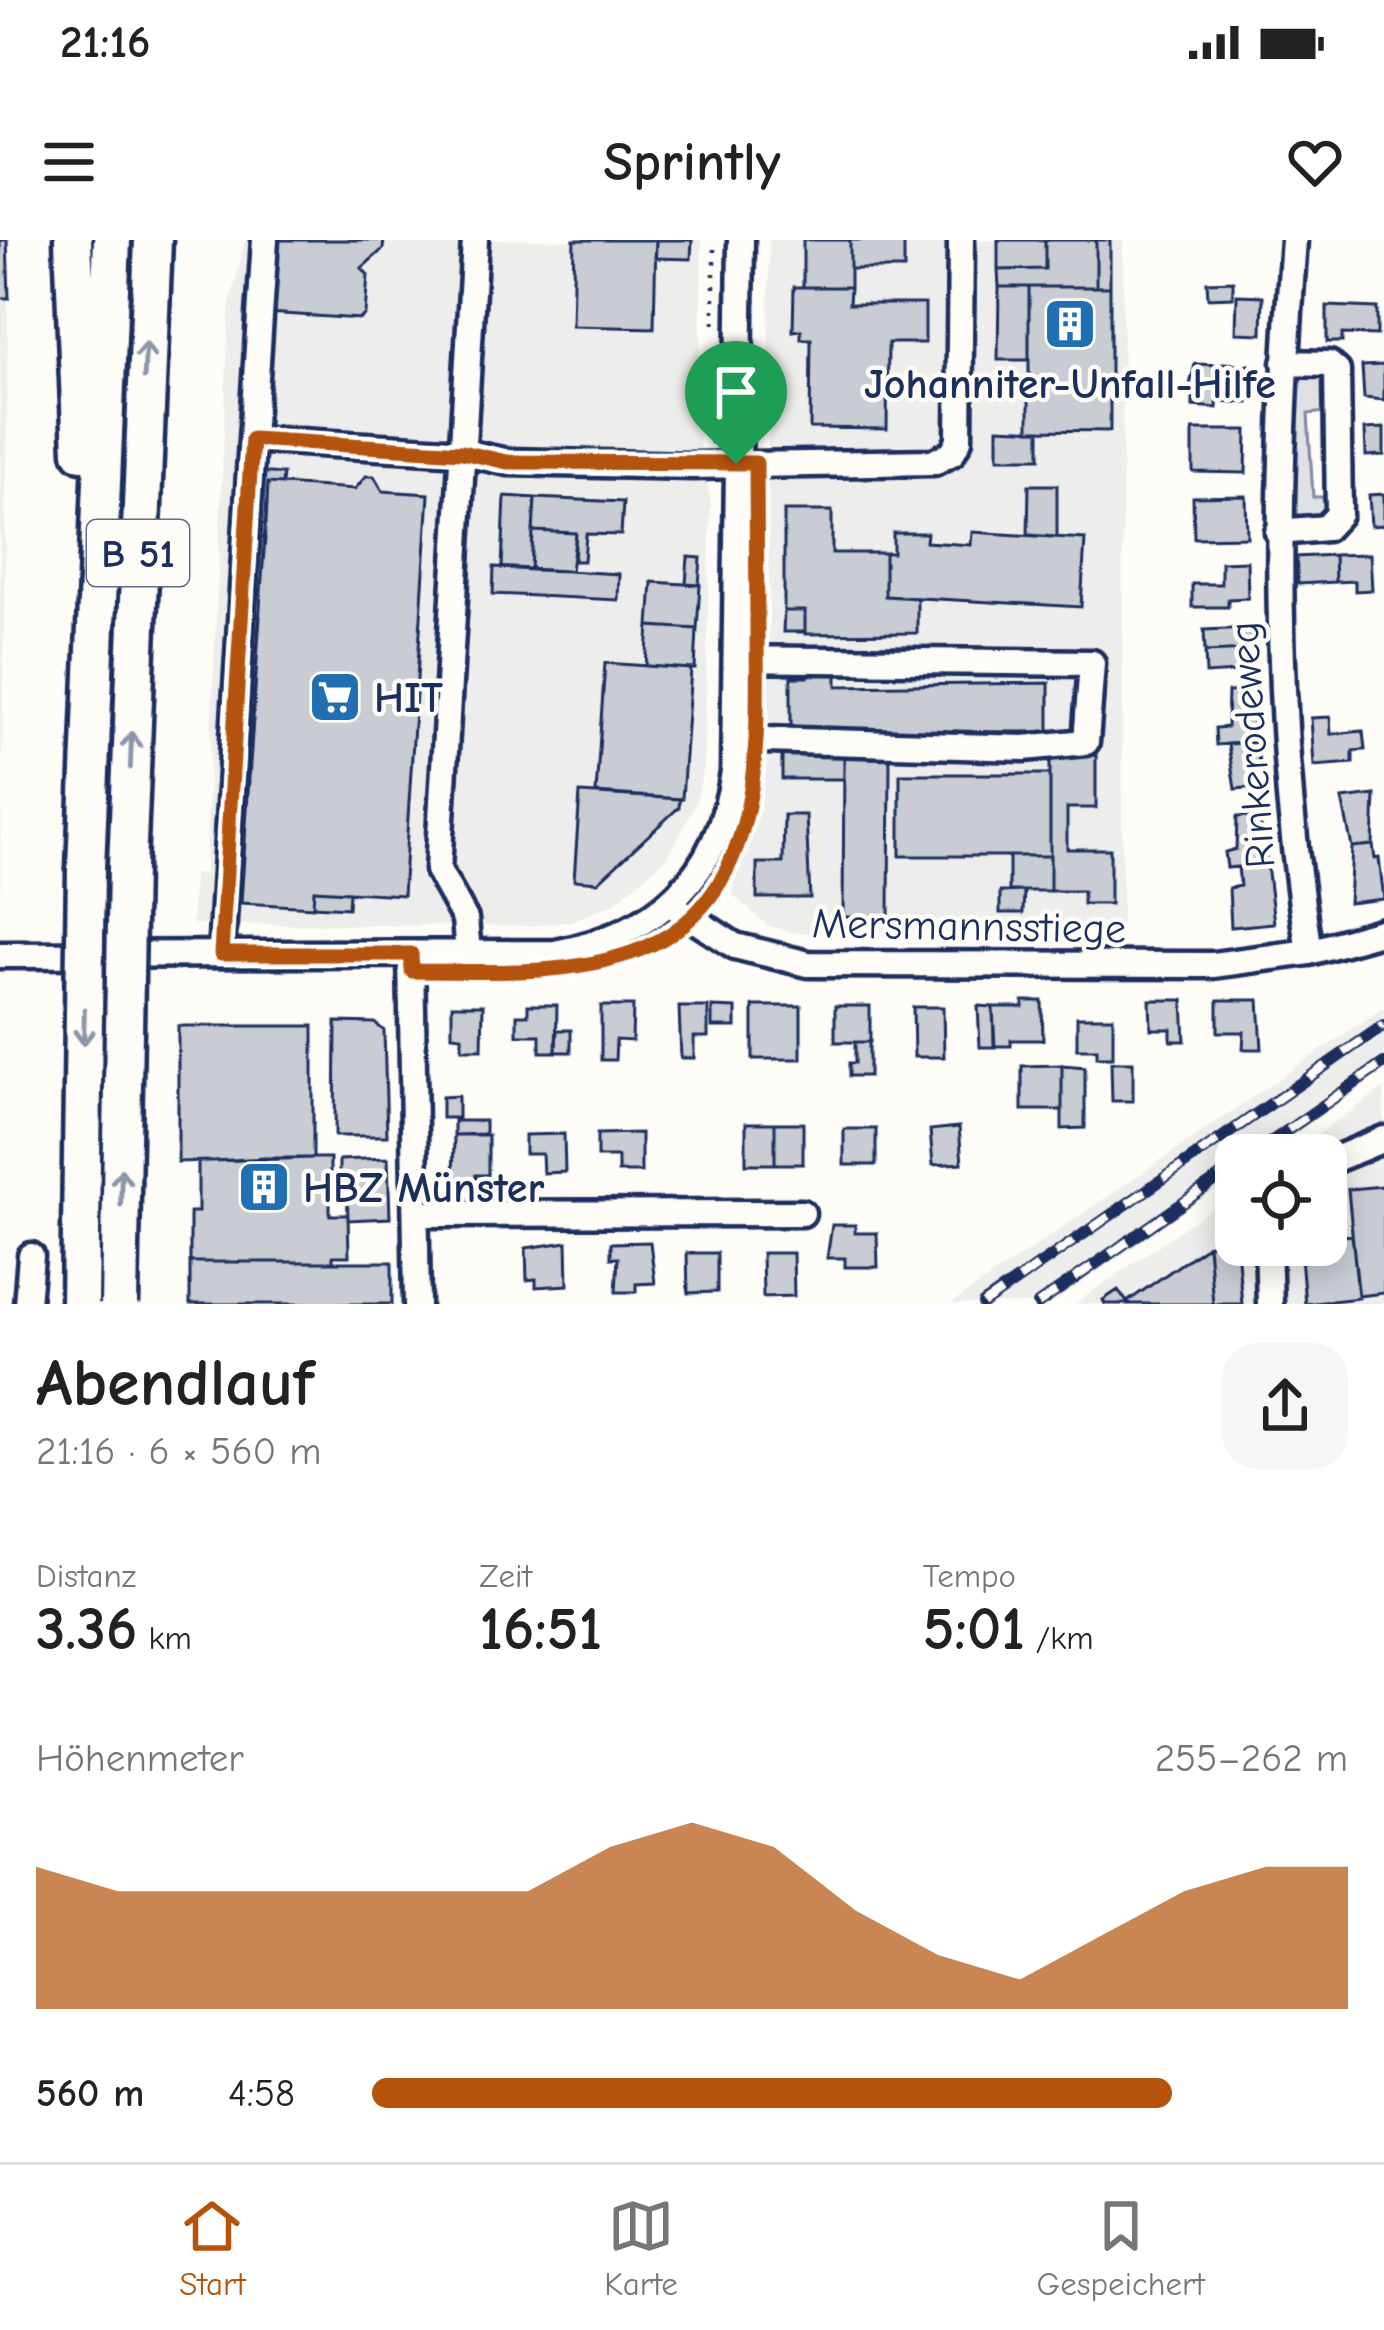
<!DOCTYPE html>
<html lang="de">
<head>
<meta charset="utf-8">
<style>
  body { margin:0; font-family:"Comic Neue",sans-serif; background:#f6f6f6; color:#222; height:100vh; display:flex; flex-direction:column; font-size:45px; white-space:nowrap }
  * { box-sizing:border-box; margin:0 }
  p { font-size:39px; color:#767676 }
  .icon { flex:none; width:66px; height:66px; fill:none; stroke:currentColor; stroke-width:2; stroke-linecap:round; stroke-linejoin:round }
  .map { position:relative; height:1064px; overflow:hidden }
  .side { display:flex; flex-direction:column; background:#fff; flex:1 }
  .side>* { flex:none }
  .fabs { position:absolute; left:1215px; top:894px; display:grid; gap:24px }
  .fabs a { display:grid; place-items:center; width:132px; height:132px; border-radius:24px; background:#fff; box-shadow:0 6px 30px #0003; font-size:60px }
  .pin { position:absolute; display:grid; place-items:center; width:102px; height:102px; color:#fff; margin:-123px -51px; border-radius:50% 50% 50% 0; rotate:-45deg; box-shadow:0 0 12px #0007 }
  .pin .icon { rotate:45deg }
  .round { display:grid; place-items:center; flex:none; width:126px; height:126px; border-radius:36px; background:#f6f6f6 }
  .headline { display:flex; align-items:center; justify-content:space-between; height:204px; padding:0 36px }
  h1 { font-size:66px; font-weight:800; line-height:90px }
  .stats { display:grid; grid-template-columns:repeat(3,1fr); gap:18px; height:204px; padding:12px 36px }
  .stats div { display:grid; align-content:center }
  .stats b { font-size:60px; font-weight:800 }
  .stats small { font-size:33px; font-weight:400 }
  .stats p { font-size:33px }
  .chart { height:336px; padding:24px 36px }
  .chart p { display:flex; justify-content:space-between }
  .chart svg { width:100%; height:216px; margin-top:12px; fill:#b45309; opacity:.7 }
  ul { padding:0 36px; list-style:none; font-size:39px }
  li { display:grid; grid-template-columns:192px 144px 1fr; align-items:center; height:90px }
  li i { height:30px; border-radius:15px; background:#b45309 }
  .status { display:flex; justify-content:space-between; align-items:center; height:84px; padding:0 60px; background:#fff; direction:ltr }
  .status svg { height:33px; fill:currentColor }
  header { display:flex; justify-content:space-between; align-items:center; height:156px; padding:0 36px; background:#fff; font-size:54px; font-weight:800 }
  .tabs { display:flex; justify-content:space-around; align-items:center; height:168px; border-top:3px solid #e0e0e0; background:#fff; font-size:33px; color:#767676 }
  .tabs a { display:grid; justify-items:center; gap:6px }
  .tabs .on { color:#b45309 }
  .map>svg:first-child { display:block }
  .built { fill:#edeeec }
  .green { fill:#e0e1e3; stroke:#7e88a0; stroke-width:3 }
  .building { fill:#c9ccd3; stroke:#1b2f5e; stroke-width:3 }
  .lines { fill:none; stroke-linecap:round; stroke-linejoin:round }
  .minor-casing { stroke:#1b2f5e; stroke-width:33 }
  .highway-casing { stroke:#1b2f5e; stroke-width:45 }
  .path { stroke:#1b2f5e; stroke-width:4.5; stroke-dasharray:3 9; stroke-linecap:butt }
  .minor { stroke:#fdfcf7; stroke-width:24 }
  .highway { stroke:#fdfcf7; stroke-width:36 }
  .rail-casing { stroke:#1b2f5e; stroke-width:12 }
  .rail { stroke:#fdfcf7; stroke-width:8; stroke-dasharray:22; stroke-linecap:butt }
  .highway-bridge-casing { stroke:#1b2f5e; stroke-width:45; stroke-linecap:butt }
  .highway-bridge { stroke:#fdfcf7; stroke-width:36 }
  .oneway { stroke:#8c96aa }
  .route-casing { stroke:#fff; stroke-width:24 }
  .route { stroke:#b45309; stroke-width:15 }
  .labels { text-anchor:middle; stroke-width:9; stroke-linejoin:round; paint-order:stroke }
  .shield { fill:#fdfcf7; stroke:#5f6c8c; stroke-width:3 }
  .shield-label { font-size:39px; font-weight:bold; fill:#1b2f5e }
  .poi-label { font-size:42px; font-weight:bold; fill:#1b2f5e; stroke:#fdfcf7; text-anchor:start }
  .street-label { font-size:42px; fill:#1b2f5e; stroke:#fdfcf7 }
</style>
</head>
<body>
<div class="status"><b>21:16</b><svg viewBox="0 0 49 12"><path d="M0 12V9h3v3zM5 12V6h3v6zM10 12V3h3v9zM15 12V0h3v12zM26 1h20v11H26zM47 4h2v5h-2z"/></svg></div>
<header><svg class="icon" aria-label="menu" viewBox="0 0 24 24"><path d="M4 6h16M4 12h16M4 18h16"/></svg>Sprintly<svg class="icon" aria-label="heart" viewBox="0 0 24 24"><path d="M12 20l-8-8c-3-5 5-10 8-4 3-6 11-1 8 4z"/></svg></header>
<div class="map">
<svg width="1384" height="1064" viewBox="0 0 1384 1064">
  <rect width="100%" height="100%" fill="#fdfcf7"/>
  <filter id="ink" filterUnits="userSpaceOnUse"><feTurbulence type="fractalNoise" baseFrequency=".00833" numOctaves="2"/><feDisplacementMap in="SourceGraphic" scale="24" xChannelSelector="R" yChannelSelector="G"/><feConvolveMatrix kernelMatrix="1 2 1 2 8 2 1 2 1" color-interpolation-filters="sRGB"/></filter>
  <g filter="url(#ink)">
    <path class="built" d="M 0,0 L 9,0 L 0,675 Z
      M 245,0 L 702,0 L 699,202 L 711,262 L 704,527 L 695,566 L 667,618 L 613,664 L 571,681 L 531,686 L 192,684 L 193,634 L 205,634 L 229,69 Z
      M 769,0 L 1123,0 L 1122,692 L 796,693 L 768,686 L 733,655 L 733,640 L 758,570 L 766,526 Z
      M 1384,767 L 1384,832 L 1265,915 L 1236,915 L 1236,935 L 1051,1064 L 951,1064 Z
      M 1384,848 L 1384,1064 L 1075,1064 L 1236,951 L 1236,1005 L 1326,1005 L 1326,915 L 1288,915 Z"/>
    <path class="green" d="M 1313,133 L 1324,141 L 1326,172 L 1308,174 L 1313,257 L 1331,257 L 1322,276 L 1302,279 L 1289,267 L 1294,143 Z"/>
    <path class="building" d="M 0,0 L 7,0 L 9,58 L 0,58 Z
      M 272,0 L 384,0 L 383,9 L 362,28 L 368,35 L 365,74 L 360,79 L 268,73 Z
      M 574,0 L 656,0 L 654,88 L 572,86 Z
      M 656,0 L 692,0 L 691,19 L 655,18 Z
      M 803,0 L 850,0 L 850,47 L 803,47 Z
      M 850,0 L 904,0 L 904,29 L 850,29 Z
      M 998,0 L 1045,0 L 1045,29 L 998,30 Z
      M 1045,0 L 1096,0 L 1096,47 L 999,47 L 998,30 L 1045,29 Z
      M 1096,0 L 1110,0 L 1110,47 L 1096,47 Z
      M 1233,41 L 1233,57 L 1208,58 L 1207,42 Z
      M 794,47 L 850,47 L 849,64 L 925,64 L 925,103 L 888,103 L 887,189 L 810,188 L 811,99 L 801,99 L 801,90 L 793,91 Z
      M 999,47 L 1029,47 L 1029,120 L 998,120 Z
      M 1029,47 L 1110,47 L 1110,191 L 1029,190 Z
      M 1237,55 L 1263,56 L 1262,94 L 1236,93 Z
      M 1327,66 L 1377,68 L 1377,95 L 1342,94 L 1342,102 L 1327,102 Z
      M 1223,123 L 1249,125 L 1248,163 L 1221,161 Z
      M 1195,124 L 1220,125 L 1217,168 L 1193,166 L 1193,149 L 1189,149 Z
      M 1384,125 L 1384,160 L 1364,158 L 1362,126 Z
      M 998,188 L 1040,190 L 1040,218 L 998,218 Z
      M 1384,188 L 1384,215 L 1366,216 L 1365,189 Z
      M 1193,190 L 1247,190 L 1246,233 L 1193,232 Z
      M 258,232 L 283,234 L 282,244 L 268,243 L 266,284 L 255,284 Z
      M 366,236 L 374,236 L 383,251 L 429,254 L 403,655 L 314,650 L 313,667 L 241,663 L 268,243 L 355,249 Z
      M 1029,245 L 1057,245 L 1057,297 L 1028,295 Z
      M 1384,254 L 1384,285 L 1371,286 L 1369,255 Z
      M 505,256 L 535,258 L 531,330 L 502,328 Z
      M 1246,256 L 1247,297 L 1194,298 L 1193,257 Z
      M 535,258 L 623,262 L 621,295 L 586,294 L 584,321 L 574,321 L 576,293 L 533,291 Z
      M 784,271 L 832,271 L 832,313 L 885,313 L 885,356 L 917,358 L 917,393 L 805,394 L 805,371 L 784,371 Z
      M 533,291 L 576,293 L 571,331 L 531,330 Z
      M 972,292 L 1085,299 L 1081,367 L 885,356 L 885,313 L 893,313 L 893,293 L 927,293 L 926,302 L 971,305 Z
      M 254,298 L 265,298 L 261,351 L 250,351 Z
      M 1370,314 L 1372,350 L 1355,351 L 1355,341 L 1335,342 L 1334,315 Z
      M 1334,315 L 1335,342 L 1298,344 L 1296,317 Z
      M 688,317 L 701,318 L 699,345 L 686,344 Z
      M 1247,321 L 1248,358 L 1228,359 L 1228,367 L 1192,367 L 1192,344 L 1221,344 L 1221,322 Z
      M 494,327 L 619,334 L 618,360 L 493,354 Z
      M 652,342 L 700,345 L 697,389 L 649,386 Z
      M 784,371 L 805,371 L 805,392 L 783,392 Z
      M 249,376 L 260,377 L 249,538 L 238,537 Z
      M 649,386 L 697,389 L 695,429 L 646,426 Z
      M 1250,388 L 1251,410 L 1205,412 L 1204,390 Z
      M 1251,410 L 1252,431 L 1206,434 L 1205,412 Z
      M 605,423 L 691,429 L 682,559 L 596,553 Z
      M 808,432 L 837,434 L 837,446 L 1049,443 L 1049,492 L 791,491 L 791,437 L 808,437 Z
      M 1249,450 L 1257,502 L 1216,505 L 1215,488 L 1227,487 L 1228,452 Z
      M 1330,477 L 1331,494 L 1363,491 L 1365,510 L 1353,511 L 1353,523 L 1314,526 L 1311,478 Z
      M 1257,502 L 1260,537 L 1255,538 L 1256,547 L 1235,549 L 1228,504 Z
      M 782,515 L 844,515 L 844,539 L 782,539 Z
      M 844,515 L 890,515 L 889,677 L 843,677 Z
      M 1050,515 L 1096,515 L 1096,568 L 1067,568 L 1067,609 L 1110,609 L 1110,664 L 1083,664 L 1083,651 L 1050,651 Z
      M 900,534 L 1050,534 L 1050,616 L 900,616 Z
      M 580,553 L 680,559 L 679,567 L 598,642 L 574,640 Z
      M 1375,555 L 1373,605 L 1352,607 L 1342,559 Z
      M 784,575 L 806,575 L 810,658 L 757,658 L 757,623 L 783,623 Z
      M 1259,575 L 1267,624 L 1227,628 L 1225,612 L 1236,609 L 1237,577 Z
      M 1373,605 L 1375,619 L 1379,618 L 1384,659 L 1349,663 L 1352,607 Z
      M 1009,616 L 1050,616 L 1050,651 L 1009,651 Z
      M 1267,624 L 1274,683 L 1231,687 L 1229,648 L 1240,646 L 1238,627 Z
      M 314,650 L 349,652 L 348,668 L 313,666 Z
      M 1024,651 L 1023,673 L 1000,673 L 1000,652 Z
      M 1150,760 L 1183,760 L 1185,801 L 1171,801 L 1171,789 L 1151,789 Z
      M 1218,760 L 1259,760 L 1262,809 L 1243,809 L 1244,792 L 1218,792 Z
      M 1023,761 L 1042,761 L 1043,800 L 1011,800 L 1011,806 L 994,806 L 993,767 L 1023,767 Z
      M 452,765 L 483,765 L 482,809 L 462,809 L 462,796 L 452,795 Z
      M 528,765 L 557,765 L 556,812 L 540,812 L 540,795 L 517,795 L 517,775 L 528,775 Z
      M 601,766 L 633,766 L 632,801 L 616,800 L 615,820 L 601,820 Z
      M 753,766 L 801,766 L 801,819 L 753,819 Z
      M 835,766 L 870,766 L 870,802 L 835,802 Z
      M 978,766 L 993,767 L 995,807 L 980,807 Z
      M 679,767 L 708,767 L 708,797 L 694,797 L 694,818 L 681,818 Z
      M 712,767 L 736,768 L 736,787 L 712,787 Z
      M 913,767 L 943,767 L 944,817 L 914,817 Z
      M 1077,777 L 1113,777 L 1113,817 L 1097,817 L 1097,809 L 1077,809 Z
      M 336,782 L 375,783 L 384,791 L 387,896 L 335,896 Z
      M 178,786 L 313,786 L 313,918 L 178,922 Z
      M 557,790 L 571,790 L 571,812 L 556,812 Z
      M 855,802 L 869,802 L 869,836 L 849,836 L 849,823 L 855,823 Z
      M 1111,822 L 1133,822 L 1133,861 L 1112,861 Z
      M 1062,825 L 1085,827 L 1085,888 L 1062,889 Z
      M 1062,825 L 1062,870 L 1022,870 L 1022,826 Z
      M 458,856 L 458,878 L 442,878 L 442,857 Z
      M 454,881 L 485,881 L 485,894 L 454,895 Z
      M 746,883 L 775,883 L 775,924 L 746,924 Z
      M 775,883 L 803,883 L 803,924 L 775,924 Z
      M 959,887 L 962,923 L 933,925 L 930,890 Z
      M 844,889 L 876,889 L 876,925 L 844,925 Z
      M 641,893 L 641,932 L 618,932 L 618,917 L 597,917 L 597,894 Z
      M 564,894 L 565,932 L 543,933 L 542,914 L 525,914 L 525,895 Z
      M 454,895 L 488,895 L 488,935 L 476,935 L 476,946 L 453,945 Z
      M 265,918 L 330,918 L 330,975 L 348,975 L 349,1016 L 333,1016 L 333,1022 L 190,1022 L 190,972 L 198,972 L 198,922 Z
      M 388,918 L 390,978 L 348,980 L 347,942 L 339,943 L 339,920 Z
      M 1384,946 L 1384,1053 L 1358,1056 L 1348,949 Z
      M 832,985 L 855,985 L 855,993 L 877,993 L 878,1027 L 845,1027 L 845,1018 L 827,1018 Z
      M 1352,995 L 1359,1058 L 1305,1064 L 1300,1005 L 1326,1005 L 1326,998 Z
      M 1236,997 L 1242,1064 L 1213,1064 L 1208,1005 Z
      M 567,1002 L 568,1045 L 536,1047 L 536,1039 L 527,1040 L 526,1008 Z
      M 650,1002 L 655,1043 L 636,1044 L 636,1052 L 616,1052 L 618,1018 L 611,1018 L 611,1003 Z
      M 1208,1005 L 1213,1064 L 1105,1064 L 1103,1060 L 1118,1050 L 1127,1062 Z
      M 687,1013 L 717,1013 L 717,1052 L 688,1053 Z
      M 762,1013 L 793,1013 L 794,1056 L 763,1057 Z
      M 190,1022 L 392,1022 L 392,1064 L 190,1064 Z"/>
    <g class="lines">
      <g class="minor-casing">
        <path id="minor" d="M 1294,0 C 1276,237 1271,476 1309,712
          M 252,199 L 265,0
          M 1278,292 L 1326,288 L 1339,274 L 1337,131 L 1329,124 L 1285,123
          M 736,499 L 1024,508 L 1086,502 L 1092,423 L 737,419
          M 670,664 L 735,706 L 808,724 L 1213,725 L 1309,712 L 1384,691
          M 221,714 L 252,199 L 462,212 L 507,222 L 693,226 L 934,222 L 952,213 L 959,200 L 961,0
          M 411,714 L 417,1064
          M 468,714 L 465,679 L 438,630 L 475,0
          M 0,715 L 555,713 C 658,694 719,637 734,532 L 741,0
          M 1326,923 L 1384,899
          M 416,974 L 802,973
          M 1268,1005 L 1270,1064
          M 27,1064 L 31,1016"/>
      </g>
      <g class="highway-casing">
        <path id="highway" d="M 73,0 L 82,212
          M 127,627 L 153,0
          M 86,628 L 112,0"/>
      </g>
      <path class="path" d="M 714,84 L 714,0
        M 712,204 L 713,114"/>
      <use href="#minor" class="minor"/>
      <use href="#highway" class="highway"/>
      <g class="rail-casing">
        <path id="rail" d="M 1252,915 L 1384,823
          M 983,1064 L 1384,785
          M 1038,1064 L 1236,926"/>
      </g>
      <use href="#rail" class="rail"/>
      <g class="highway-bridge-casing">
        <path id="highway-bridge" d="M 80,1064 L 86,628
          M 119,1064 L 127,627"/>
      </g>
      <use href="#highway-bridge" class="highway-bridge"/>
    </g>
    <defs><path id="oneway-shaft" d="M-6 0H5M1.5-3L5.5 0L1.5 3" fill="none" stroke-width="1.6" stroke-linecap="round" stroke-linejoin="round" transform="scale(3)"/></defs>
    <g class="oneway">
      <use href="#oneway-shaft" transform="translate(145 120) rotate(-87)"/>
      <use href="#oneway-shaft" transform="translate(131 510) rotate(-88)"/>
      <use href="#oneway-shaft" transform="translate(84 787) rotate(91)"/>
      <use href="#oneway-shaft" transform="translate(121 947) rotate(-89)"/>
    </g>
  </g>
  <g class="lines" filter="url(#ink)">
    <g class="route-casing">
      <path id="route" d="M 252,199 L 462,212 L 507,222 L 756,223 C 756,281 757,339 757,397 C 758,512 765,667 631,713 C 561,737 484,731 412,731 L 411,714 L 221,714 Z"/>
    </g>
    <use href="#route" class="route"/>
  </g>
  <defs>
    <g id="building-square" transform="scale(2.7)"><rect x="-9" y="-9" width="18" height="18" rx="4" fill="#1f6fb2" stroke="#fdfcf7"/><path d="M-4-6H4V6H1V3H-1V6H-4ZM-2.5-4.3h1.7v1.8h-1.7ZM.8-4.3h1.7v1.8H.8ZM-2.5-1h1.7V.8h-1.7ZM.8-1h1.7V.8H.8Z" fill="#fff"/></g>
    <g id="supermarket-square" transform="scale(2.7)"><rect x="-9" y="-9" width="18" height="18" rx="4" fill="#1f6fb2" stroke="#fdfcf7"/><path d="M-6-5.5h2.5l.6 2H6L4.5 2H-2.5L-4.4-4H-6ZM-1.5 3.2a1.3 1.3 0 1 0 .1 0ZM3 3.2a1.3 1.3 0 1 0 .1 0Z" fill="#fff"/></g>
  </defs>
  <g fill-rule="evenodd">
    <use href="#building-square" x="1070" y="84"/>
    <use href="#supermarket-square" x="335" y="457"/>
    <use href="#building-square" x="264" y="947"/>
  </g>
  <g class="labels">
    <rect class="shield" x="87" y="280" width="102" height="66" rx="9"/>
    <g class="shield-label">
      <text x="138" y="327">B 51</text>
    </g>
    <g class="poi-label">
      <text x="1070" y="158" text-anchor="middle">Johanniter-Unfall-Hilfe</text>
      <text x="374" y="472">HIT</text>
      <text x="303" y="962">HBZ Münster</text>
    </g>
    <g class="street-label">
      <text transform="translate(1251 505) rotate(-94)" y="15">Rinkerodeweg</text>
      <text transform="translate(969 685) rotate(1)" y="15">Mersmannsstiege</text>
    </g>
  </g>
</svg>
<div class="fabs">
<a><svg class="icon" aria-label="locate" viewBox="0 0 24 24"><circle cx="12" cy="12" r="6"/><path d="M12 2v4M12 18v4M2 12h4M18 12h4"/></svg></a>
</div>
<div class="pin" style="left:736px;top:224px;background:#1e9e55"><svg class="icon" aria-label="arrive" viewBox="0 0 24 24"><path d="M6 21V4h12l-3 4 3 4H6"/></svg></div>
</div>
<section class="side">
<div class="headline"><div><h1>Abendlauf</h1><p>21:16 · 6 × 560 m</p></div><a class="round"><svg class="icon" aria-label="share" viewBox="0 0 24 24"><path d="M12 15V3M7 8l5-5 5 5M5 13v7h14v-7"/></svg></a></div>
<div class="stats">
<div><p>Distanz</p><b>3.36<small> km</small></b></div>
<div><p>Zeit</p><b>16:51</b></div>
<div><p>Tempo</p><b>5:01<small> /km</small></b></div>
</div>
<div class="chart"><p><span>Höhenmeter</span>255–262 m</p>
<svg viewBox="0 0 160 44" preserveAspectRatio="none"><path d="M0 44V15L10 20L20 20L30 20L40 20L50 20L60 20L70 11L80 6L90 11L100 24L110 33L120 38L130 29L140 20L150 15L160 15V44z"/></svg>
</div>
<ul>
<li><b>560 m</b>4:58<i style="width:82%"></i></li>
</ul>
</section>
<nav class="tabs">
<a class="on"><svg class="icon" aria-label="home" viewBox="0 0 24 24"><path d="M3 11l9-7 9 7M6 9v11h12V9"/></svg>Start</a>
<a><svg class="icon" aria-label="map" viewBox="0 0 24 24"><path d="M3 6l6-2 6 2 6-2v14l-6 2-6-2-6 2zM9 4v14M15 6v14"/></svg>Karte</a>
<a><svg class="icon" aria-label="saved" viewBox="0 0 24 24"><path d="M7 4h10v16l-5-4-5 4z"/></svg>Gespeichert</a>
</nav>
</body>
</html>
